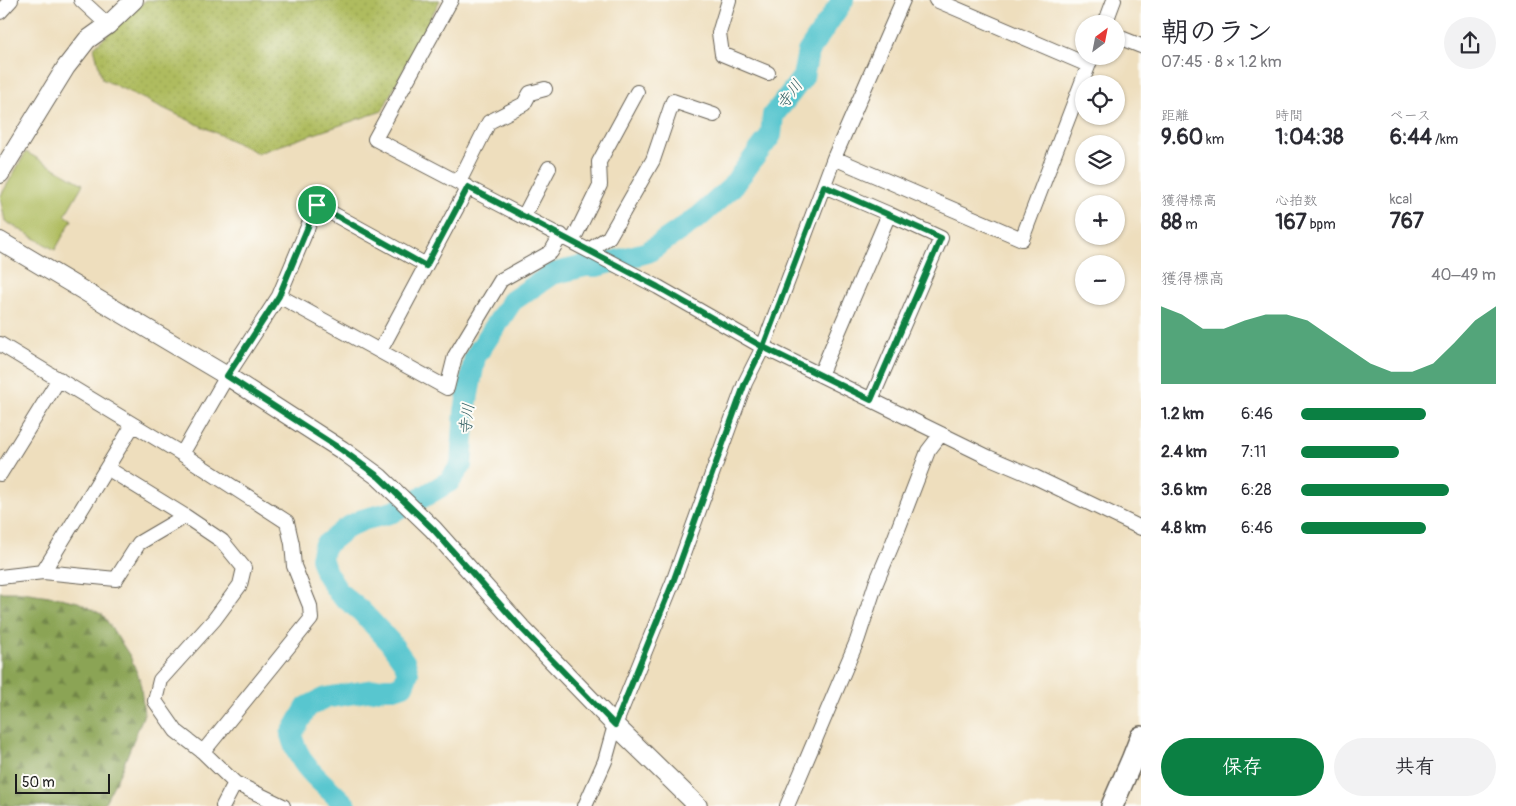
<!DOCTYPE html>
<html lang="ja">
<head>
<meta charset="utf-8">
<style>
  body { margin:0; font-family:Pangolin,"Klee One",sans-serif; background:#f2f2f3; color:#2b2b33; height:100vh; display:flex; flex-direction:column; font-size:19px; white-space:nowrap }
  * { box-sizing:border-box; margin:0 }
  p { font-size:16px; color:#7c7c81 }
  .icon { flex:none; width:28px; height:28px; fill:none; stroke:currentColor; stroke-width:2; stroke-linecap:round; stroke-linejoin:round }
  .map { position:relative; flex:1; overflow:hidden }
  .details { display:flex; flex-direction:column; background:#fff; width:375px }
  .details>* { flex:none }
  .needle { width:32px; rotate:32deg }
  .fabs { position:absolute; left:1075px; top:15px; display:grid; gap:10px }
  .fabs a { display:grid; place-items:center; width:50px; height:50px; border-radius:50%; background:#fff; box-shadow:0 1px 4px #0004; font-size:25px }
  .scale { position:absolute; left:15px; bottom:12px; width:95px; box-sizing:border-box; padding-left:5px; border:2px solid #1c1c1c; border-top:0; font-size:14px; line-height:18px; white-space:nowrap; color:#1c1c1c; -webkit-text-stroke:4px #fdfcf7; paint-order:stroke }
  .pin { position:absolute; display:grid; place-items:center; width:42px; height:42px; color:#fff; margin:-21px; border:2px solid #fff; border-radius:50%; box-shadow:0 1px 5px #0007 }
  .round { display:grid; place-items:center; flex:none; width:52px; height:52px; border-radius:26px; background:#f2f2f3 }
  .head { display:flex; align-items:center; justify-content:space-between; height:85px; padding:0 20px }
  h1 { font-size:28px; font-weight:700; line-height:38px }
  .figures { display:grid; grid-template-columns:repeat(3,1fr); gap:8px; height:85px; padding:5px 20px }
  .figures div { display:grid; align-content:center }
  .figures b { font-size:21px; font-weight:700 }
  .figures small { font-size:14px; font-weight:400 }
  .figures p { font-size:14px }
  .chart { height:140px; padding:10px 20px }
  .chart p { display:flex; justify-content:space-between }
  .chart svg { width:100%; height:90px; margin-top:5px; fill:#0b8043; opacity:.7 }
  .action { display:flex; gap:10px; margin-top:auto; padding:10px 20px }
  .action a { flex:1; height:58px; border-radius:30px; background:#0b8043; color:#fff; font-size:20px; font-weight:700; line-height:58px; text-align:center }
  .action a+a { background:#f2f2f3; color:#2b2b33 }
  ul { padding:0 20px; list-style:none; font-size:16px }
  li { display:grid; grid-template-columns:80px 60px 1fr; align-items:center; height:38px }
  li i { height:12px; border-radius:6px; background:#0b8043 }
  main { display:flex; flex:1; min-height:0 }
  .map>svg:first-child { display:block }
  .grass { fill:url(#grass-dots); stroke:#666c3d }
  .forest { fill:url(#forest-firs); stroke:#546038 }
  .garden { fill:#afbc5e; stroke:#666c3d }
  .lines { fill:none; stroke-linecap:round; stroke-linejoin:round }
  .river { stroke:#59c6cf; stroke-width:22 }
  .minor-casing { stroke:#666054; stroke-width:16 }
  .tertiary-casing { stroke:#666054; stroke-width:20 }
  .primary-casing { stroke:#666054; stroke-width:24 }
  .minor { stroke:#fff; stroke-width:14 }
  .tertiary { stroke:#fff; stroke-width:18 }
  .primary { stroke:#fff; stroke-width:21 }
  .route-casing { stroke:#fff; stroke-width:10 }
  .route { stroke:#0b8043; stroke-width:6 }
  .labels { text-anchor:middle; stroke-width:4; stroke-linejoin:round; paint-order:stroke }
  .water-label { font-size:16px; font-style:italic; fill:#346064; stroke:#fdfcf7 }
</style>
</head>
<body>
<main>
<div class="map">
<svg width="1141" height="806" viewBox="0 0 1141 806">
  <defs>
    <pattern id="grass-dots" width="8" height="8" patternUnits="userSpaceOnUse" patternTransform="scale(1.25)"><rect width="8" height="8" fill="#afbc5e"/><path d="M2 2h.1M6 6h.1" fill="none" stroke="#96a151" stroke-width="1.8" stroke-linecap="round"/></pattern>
    <pattern id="forest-firs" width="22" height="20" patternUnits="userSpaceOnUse" patternTransform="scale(1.25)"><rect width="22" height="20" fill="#8ba455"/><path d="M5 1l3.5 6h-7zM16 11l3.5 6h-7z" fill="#718546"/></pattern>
  </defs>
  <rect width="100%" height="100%" fill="#fdfcf7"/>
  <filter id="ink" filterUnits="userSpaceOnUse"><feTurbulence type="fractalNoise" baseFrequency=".02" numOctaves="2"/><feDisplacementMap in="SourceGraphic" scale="10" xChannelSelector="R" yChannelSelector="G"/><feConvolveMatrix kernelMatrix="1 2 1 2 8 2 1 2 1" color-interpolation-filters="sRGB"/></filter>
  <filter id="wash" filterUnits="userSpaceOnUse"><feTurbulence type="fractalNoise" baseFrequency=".0096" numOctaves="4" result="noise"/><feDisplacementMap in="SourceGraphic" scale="20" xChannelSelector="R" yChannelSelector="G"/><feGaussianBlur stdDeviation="1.12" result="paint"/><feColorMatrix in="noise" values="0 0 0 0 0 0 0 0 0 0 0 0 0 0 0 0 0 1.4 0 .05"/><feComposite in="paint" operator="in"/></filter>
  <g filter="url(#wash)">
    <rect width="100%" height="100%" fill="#eedebd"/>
    <path class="grass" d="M 146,0 L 440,0 L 382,111 L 258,153 L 102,79 L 94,47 Z"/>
    <path class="forest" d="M 0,592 L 22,592 L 56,597 L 78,602 L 103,615 L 130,656 L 140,680 L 144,714 L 121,771 L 103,806 L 0,806 Z"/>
    <path class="garden" d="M 26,152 L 83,184 L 65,215 L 72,220 L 55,250 L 5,221 L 0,197 Z"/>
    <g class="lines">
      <path class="river" d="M 346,806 C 323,781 301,771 291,735 L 307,707 L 325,698 L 385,688 L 394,688 L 403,685 L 408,673 L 405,663 L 390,642 L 361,611 L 339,593 L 326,573 L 321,558 L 324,546 L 345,529 L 362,520 L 393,512 L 423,497 L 450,481 L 461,465 L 465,411 L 475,357 L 512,301 L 552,274 L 585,266 L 597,266 L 648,252 L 700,216 L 731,188 L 771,135 L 773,115 L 783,103 L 803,77 L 808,52 L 843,0"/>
    </g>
  </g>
  <g filter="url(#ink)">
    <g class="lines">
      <g class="minor-casing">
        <path id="minor" d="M 81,0 L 108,25
          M 451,0 L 375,139 L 658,287 L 763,347 L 941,434 L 988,457 L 1035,477 L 1141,528
          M 729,0 L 719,33 L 722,54 L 768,73
          M 936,0 L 1088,65
          M 0,12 L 11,0
          M 1105,24 L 1114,0
          M 1116,36 L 1141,46
          M 834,158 L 1022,239 L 1092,56
          M 459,182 L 489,122 L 524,104 L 530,93 L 545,89
          M 524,216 L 549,168
          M 572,242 L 600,185 L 599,162 L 637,92
          M 589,250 L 609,237 L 653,160 L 673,101 L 714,115
          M 279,296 L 447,388 L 455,356 L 501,280 L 551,252 L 561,235
          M 0,344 L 182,454 L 287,522 L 292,544 L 294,566 L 310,606 L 311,619 L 203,752
          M 380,351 L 468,187
          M 820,375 L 889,214 L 824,186
          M 871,400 L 941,238 L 889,214
          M 182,454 L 227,376 L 279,296 L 317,205 L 426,265
          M 107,468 L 185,516 L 222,541 L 244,568 L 240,585 L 214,620 L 160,680 L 155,701 L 176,731 L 203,752 L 235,783 L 283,806
          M 0,474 L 59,379
          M 43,572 L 116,579 L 139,543 L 185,516
          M 0,577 L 43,572 L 133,425
          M 223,806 L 235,783
          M 585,806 L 605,761 L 615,725 L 673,582 L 745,383 L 763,347 L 834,158 L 903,0
          M 787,806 L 857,641 L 876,583 L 892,545 L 928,451 L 941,434"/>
      </g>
      <g class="tertiary-casing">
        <path id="tertiary" d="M 0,174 L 66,67 L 87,40 L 108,25 L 134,0
          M 0,241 L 227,376 L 342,450 L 379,477 L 433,529 L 523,630 L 615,725 L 698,806"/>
      </g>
      <g class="primary-casing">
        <path id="primary" d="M 1112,806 L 1132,760 L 1141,737"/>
      </g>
      <use href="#minor" class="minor"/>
      <use href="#tertiary" class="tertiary"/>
      <use href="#primary" class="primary"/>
    </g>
  </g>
  <g class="lines" filter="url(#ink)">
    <g class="route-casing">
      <path id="route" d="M 317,205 L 279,296 L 227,376 L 342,450 L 379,477 L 433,529 L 523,630 L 615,725 L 673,582 L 745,383 L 763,347 L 871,400 L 941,238 L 824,186 L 763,347 L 658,287 L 468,187 L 426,266 L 317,205"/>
    </g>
    <use href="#route" class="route"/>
  </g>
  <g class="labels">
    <g class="water-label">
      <text transform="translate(789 94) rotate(-53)" y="6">寺川</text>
      <text transform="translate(466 419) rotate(-83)" y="6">寺川</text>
    </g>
  </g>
</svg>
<div class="fabs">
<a><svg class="needle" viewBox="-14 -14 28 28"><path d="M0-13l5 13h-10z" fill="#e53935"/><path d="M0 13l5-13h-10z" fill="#7c7c81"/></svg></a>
<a><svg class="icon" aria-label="locate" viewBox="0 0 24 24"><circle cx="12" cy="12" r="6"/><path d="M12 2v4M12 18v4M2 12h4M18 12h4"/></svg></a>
<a><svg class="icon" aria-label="layers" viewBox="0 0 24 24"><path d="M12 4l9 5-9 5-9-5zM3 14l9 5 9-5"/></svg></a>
<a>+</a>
<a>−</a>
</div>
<div class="scale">50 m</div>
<div class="pin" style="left:317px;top:205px;background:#1e9e55"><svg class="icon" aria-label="arrive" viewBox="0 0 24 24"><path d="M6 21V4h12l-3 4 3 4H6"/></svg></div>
</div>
<section class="details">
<div class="head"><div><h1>朝のラン</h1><p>07:45 · 8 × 1.2 km</p></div><a class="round"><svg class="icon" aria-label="share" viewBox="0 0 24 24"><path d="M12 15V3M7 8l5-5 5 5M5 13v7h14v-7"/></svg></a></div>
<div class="figures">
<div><p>距離</p><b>9.60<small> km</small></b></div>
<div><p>時間</p><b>1:04:38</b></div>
<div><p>ペース</p><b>6:44<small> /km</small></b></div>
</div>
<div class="figures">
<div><p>獲得標高</p><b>88<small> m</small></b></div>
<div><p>心拍数</p><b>167<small> bpm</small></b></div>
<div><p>kcal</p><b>767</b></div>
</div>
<div class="chart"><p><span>獲得標高</span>40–49 m</p>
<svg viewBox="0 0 160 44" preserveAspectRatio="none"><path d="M0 44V6L10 10L20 17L30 17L40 13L50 10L60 10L70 13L80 20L90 27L100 34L110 38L120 38L130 34L140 24L150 13L160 6V44z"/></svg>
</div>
<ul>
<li><b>1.2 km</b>6:46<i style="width:64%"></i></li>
<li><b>2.4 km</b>7:11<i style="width:50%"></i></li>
<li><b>3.6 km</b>6:28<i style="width:76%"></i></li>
<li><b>4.8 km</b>6:46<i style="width:64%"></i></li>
</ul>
<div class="action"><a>保存</a><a>共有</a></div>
</section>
</main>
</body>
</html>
